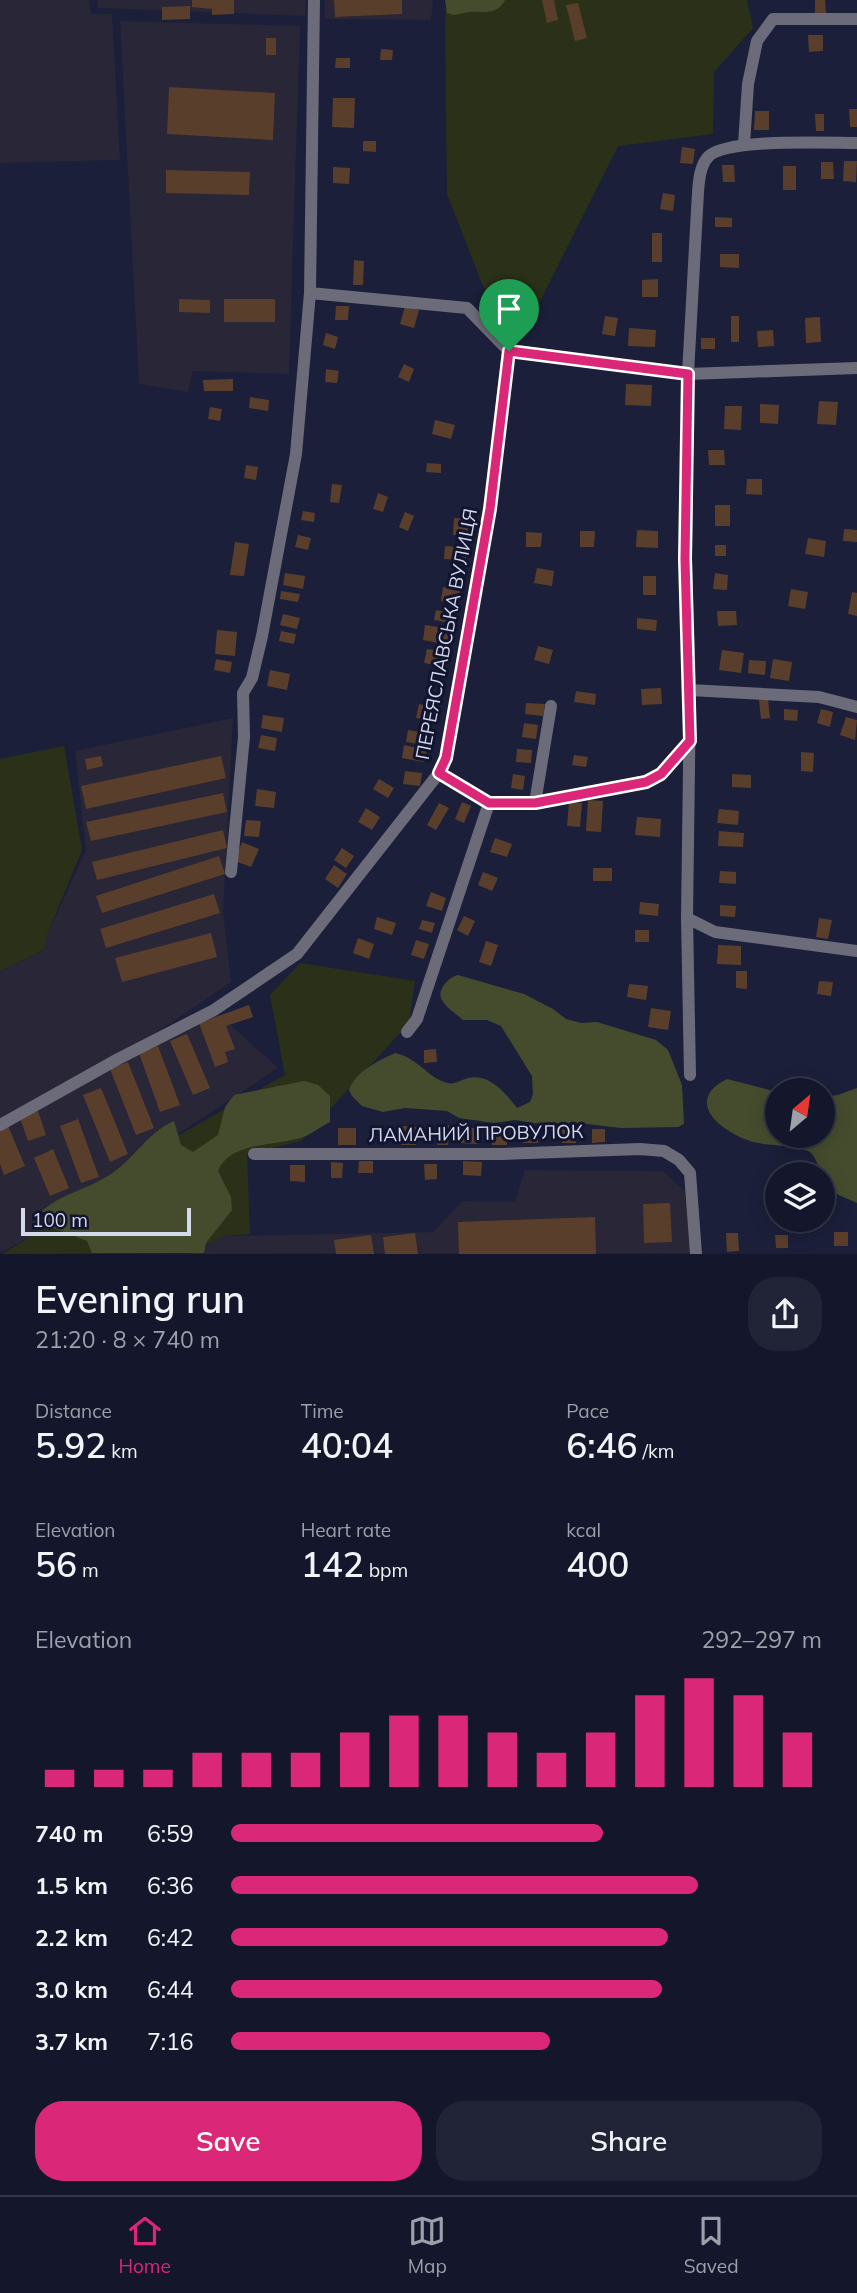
<!DOCTYPE html>
<html lang="en">
<head>
<meta charset="utf-8">
<style>
  body { margin:0; font-family:Mulish,sans-serif; background:#212437; color:#f1f3f6; height:100vh; display:flex; flex-direction:column; font-size:26px; white-space:nowrap }
  * { box-sizing:border-box; margin:0 }
  p { font-size:23px; color:#9d9fa9 }
  .icon { flex:none; width:38px; height:38px; fill:none; stroke:currentColor; stroke-width:2; stroke-linecap:round; stroke-linejoin:round }
  .map { position:relative; height:1254px; overflow:hidden }
  .side { display:flex; flex-direction:column; background:#14172b; flex:1 }
  .side>* { flex:none }
  .needle { width:46px; rotate:29deg }
  .controls { position:absolute; left:765px; top:1078px; display:grid; gap:14px }
  .controls a { display:grid; place-items:center; width:70px; height:70px; border-radius:50%; background:#14172b; box-shadow:0 4px 18px #0003,0 0 0 2px #333647; font-size:35px }
  .scale { position:absolute; left:21px; bottom:18px; width:170px; box-sizing:border-box; padding-left:7px; border:4px solid #d4d8ea; border-top:0; font-size:19px; line-height:24px; white-space:nowrap; color:#d4d8ea; -webkit-text-stroke:5px #12152f; paint-order:stroke }
  .pin { position:absolute; display:grid; place-items:center; width:60px; height:60px; color:#fff; margin:-72px -30px; border-radius:50% 50% 50% 0; rotate:-45deg; box-shadow:0 0 7px #0007 }
  .pin .icon { rotate:45deg }
  .round { display:grid; place-items:center; flex:none; width:74px; height:74px; border-radius:28px; background:#212437 }
  .summary { display:flex; align-items:center; justify-content:space-between; height:119px; padding:0 35px }
  h1 { font-size:38px; font-weight:600; line-height:52px }
  .stats { display:grid; grid-template-columns:repeat(3,1fr); gap:10px; height:119px; padding:7px 35px }
  .stats div { display:grid; align-content:center }
  .stats b { font-size:35px; font-weight:600 }
  .stats small { font-size:19px; font-weight:400 }
  .stats p { font-size:19px }
  .chart { height:196px; padding:14px 35px }
  .chart p { display:flex; justify-content:space-between }
  .chart svg { width:100%; height:126px; margin-top:7px; stroke:#db2777; stroke-width:6 }
  .action { display:flex; gap:14px; margin-top:auto; padding:14px 35px }
  .action a { flex:1; height:80px; border-radius:28px; background:#db2777; color:#fff; font-size:28px; font-weight:600; line-height:80px; text-align:center }
  .action a+a { background:#212437; color:#f1f3f6 }
  ul { padding:0 35px; list-style:none; font-size:23px }
  li { display:grid; grid-template-columns:112px 84px 1fr; align-items:center; height:52px }
  li i { height:18px; border-radius:9px; background:#db2777 }
  .tab-bar { display:flex; justify-content:space-around; align-items:center; height:98px; border-top:2px solid #333647; background:#14172b; font-size:19px; color:#9d9fa9 }
  .tab-bar a { display:grid; justify-items:center; gap:4px }
  .tab-bar .active { color:#db2777 }
  .map>svg:first-child { display:block }
  .industrial { fill:#282637 }
  .green { fill:#2b3118 }
  .forest { fill:#454c2e }
  .building { fill:#5a3e2c }
  .lines { fill:none; stroke-linecap:round; stroke-linejoin:round }
  .minor { stroke:#6c6b79; stroke-width:12 }
  .route-casing { stroke:#fff; stroke-width:14 }
  .route { stroke:#db2777; stroke-width:9 }
  .labels { text-anchor:middle; stroke-width:6; stroke-linejoin:round; paint-order:stroke }
  .street-label { font-size:19px; fill:#d4d8ea; stroke:#12152f }
</style>
</head>
<body>
<div class="map">
<svg width="857" height="1254" viewBox="0 0 857 1254">
  <rect width="100%" height="100%" fill="#1b1f39"/>
  <path class="industrial" d="M 0,0 L 89,0 L 91,14 L 112,14 L 120,160 L 0,163 Z
    M 97,0 L 306,0 L 305,16 L 98,8 Z
    M 325,0 L 433,0 L 431,20 L 325,19 Z
    M 120,21 L 300,26 L 289,374 L 193,371 L 188,392 L 139,384 Z
    M 233,718 L 223,911 L 231,982 L 125,1054 L 214,1010 L 278,1068 L 160,1146 L 35,1234 L 0,1253 L 0,971 L 44,950 L 47,935 L 86,850 L 75,751 Z
    M 525,1170 L 663,1171 L 685,1191 L 690,1253 L 190,1254 L 225,1236 L 433,1232 L 462,1201 L 515,1202 Z"/>
  <path class="green" d="M 447,0 L 747,0 L 753,28 L 714,72 L 713,134 L 618,146 L 522,337 L 505,331 L 487,296 L 447,194 L 445,24 Z
    M 64,746 L 82,850 L 47,935 L 44,950 L 0,971 L 0,759 Z
    M 300,963 L 415,981 L 409,1023 L 301,1141 L 247,1154 L 250,1234 L 225,1236 L 190,1253 L 2,1254 L 35,1234 L 160,1146 L 285,1075 L 270,995 Z"/>
  <path class="forest" d="M 445,0 L 505,0 C 497,16 483,11 469,12 C 460,13 456,17 447,13 Z
    M 458,975 L 524,994 L 553,1009 L 566,1019 L 581,1023 L 597,1022 L 656,1040 L 668,1050 L 682,1085 L 684,1124 L 678,1127 L 621,1128 L 579,1123 L 540,1124 L 515,1120 L 494,1123 L 459,1118 L 447,1111 L 405,1108 L 383,1112 L 362,1106 L 352,1096 L 349,1090 C 356,1071 378,1061 395,1053 C 400,1054 406,1056 410,1059 C 423,1066 432,1079 447,1083 C 454,1085 461,1080 468,1078 C 489,1073 506,1093 517,1108 L 530,1102 L 533,1094 L 532,1076 L 501,1026 L 487,1020 L 463,1020 C 457,1014 446,1008 442,1000 C 436,990 449,977 458,975 Z
    M 727,1079 L 777,1092 L 777,1136 L 822,1136 L 823,1097 L 838,1095 L 857,1088 L 857,1203 L 823,1188 L 822,1174 L 820,1174 C 818,1166 816,1155 808,1151 C 797,1145 767,1146 754,1142 C 724,1134 681,1102 727,1079 Z
    M 304,1081 L 318,1085 L 330,1096 L 330,1122 C 322,1126 314,1132 306,1136 C 278,1147 231,1140 218,1171 L 231,1197 L 232,1210 L 206,1243 L 204,1253 L 92,1253 L 87,1241 L 48,1226 L 42,1211 C 61,1194 85,1190 106,1177 C 132,1163 146,1133 174,1121 L 181,1145 L 193,1152 L 218,1135 L 225,1107 L 234,1095 Z"/>
  <path class="building" d="M 192,0 L 234,0 L 234,14 L 212,15 L 212,9 L 192,7 Z
    M 334,0 L 402,0 L 402,14 L 335,17 Z
    M 542,0 L 554,0 L 558,20 L 547,23 Z
    M 815,0 L 825,0 L 826,14 L 815,14 Z
    M 578,3 L 587,38 L 575,41 L 566,5 Z
    M 190,6 L 190,19 L 162,20 L 162,7 Z
    M 808,35 L 823,35 L 823,51 L 809,52 Z
    M 266,38 L 276,38 L 276,55 L 266,55 Z
    M 381,49 L 393,50 L 392,60 L 380,60 Z
    M 336,58 L 350,58 L 350,68 L 335,68 Z
    M 169,87 L 275,93 L 273,140 L 167,134 Z
    M 333,98 L 355,98 L 354,128 L 332,127 Z
    M 849,109 L 857,109 L 857,127 L 850,127 Z
    M 755,111 L 769,111 L 769,130 L 754,130 Z
    M 815,114 L 824,114 L 824,131 L 816,131 Z
    M 363,141 L 376,141 L 376,152 L 363,151 Z
    M 682,147 L 695,149 L 693,164 L 680,163 Z
    M 844,161 L 857,161 L 856,182 L 843,181 Z
    M 821,162 L 833,162 L 834,179 L 821,179 Z
    M 722,165 L 734,165 L 735,182 L 723,182 Z
    M 783,166 L 796,166 L 796,190 L 783,190 Z
    M 333,167 L 350,168 L 349,184 L 333,183 Z
    M 166,170 L 250,172 L 249,195 L 166,193 Z
    M 663,193 L 675,195 L 673,211 L 660,209 Z
    M 715,217 L 732,218 L 732,227 L 715,227 Z
    M 652,233 L 662,233 L 662,262 L 652,262 Z
    M 720,254 L 739,254 L 739,268 L 720,267 Z
    M 354,260 L 364,261 L 363,285 L 353,285 Z
    M 658,279 L 658,297 L 642,297 L 642,280 Z
    M 179,299 L 210,300 L 210,313 L 179,312 Z
    M 224,299 L 275,299 L 275,322 L 224,322 Z
    M 336,306 L 349,306 L 348,320 L 335,320 Z
    M 405,306 L 419,310 L 414,328 L 400,324 Z
    M 605,316 L 618,318 L 615,336 L 602,334 Z
    M 731,316 L 739,316 L 739,342 L 731,342 Z
    M 820,317 L 821,342 L 806,343 L 805,318 Z
    M 629,328 L 656,330 L 655,347 L 628,346 Z
    M 773,330 L 774,346 L 758,347 L 757,331 Z
    M 326,333 L 338,337 L 335,349 L 323,345 Z
    M 701,338 L 715,338 L 715,349 L 701,349 Z
    M 404,364 L 414,369 L 409,382 L 398,377 Z
    M 326,369 L 339,371 L 337,383 L 325,382 Z
    M 233,379 L 233,391 L 204,391 L 203,380 Z
    M 626,384 L 652,385 L 651,406 L 625,405 Z
    M 250,397 L 269,400 L 268,411 L 249,408 Z
    M 819,401 L 838,402 L 836,425 L 817,424 Z
    M 760,404 L 779,405 L 778,424 L 760,423 Z
    M 725,406 L 742,406 L 741,430 L 724,429 Z
    M 210,407 L 222,409 L 220,421 L 208,419 Z
    M 435,420 L 455,425 L 451,439 L 432,434 Z
    M 708,450 L 724,450 L 725,465 L 709,465 Z
    M 427,463 L 441,464 L 441,473 L 426,472 Z
    M 246,465 L 258,467 L 256,480 L 244,478 Z
    M 747,479 L 762,479 L 762,495 L 746,494 Z
    M 332,484 L 342,485 L 339,503 L 330,502 Z
    M 378,493 L 388,497 L 383,512 L 373,509 Z
    M 715,505 L 730,505 L 730,526 L 715,526 Z
    M 303,511 L 315,513 L 314,522 L 301,520 Z
    M 405,512 L 414,516 L 408,531 L 399,527 Z
    M 454,518 L 468,519 L 468,536 L 453,535 Z
    M 844,529 L 857,530 L 857,542 L 843,541 Z
    M 637,530 L 658,531 L 658,548 L 636,547 Z
    M 580,531 L 595,531 L 594,547 L 580,547 Z
    M 526,532 L 542,533 L 541,547 L 526,547 Z
    M 298,535 L 311,538 L 308,550 L 295,547 Z
    M 808,538 L 826,541 L 824,557 L 805,554 Z
    M 235,542 L 249,544 L 244,576 L 230,575 Z
    M 715,545 L 726,545 L 726,556 L 715,556 Z
    M 445,546 L 467,548 L 466,560 L 444,559 Z
    M 537,568 L 554,571 L 552,586 L 534,583 Z
    M 285,573 L 305,576 L 303,589 L 283,585 Z
    M 715,573 L 728,575 L 727,590 L 713,589 Z
    M 643,576 L 656,576 L 656,595 L 643,595 Z
    M 443,587 L 460,590 L 458,604 L 441,601 Z
    M 791,589 L 808,592 L 805,609 L 788,606 Z
    M 281,591 L 300,594 L 298,602 L 280,599 Z
    M 852,592 L 857,593 L 857,616 L 848,614 Z
    M 436,610 L 453,613 L 451,623 L 434,620 Z
    M 717,611 L 736,611 L 737,625 L 718,626 Z
    M 283,614 L 300,618 L 297,629 L 280,625 Z
    M 637,618 L 657,620 L 656,631 L 637,629 Z
    M 425,625 L 452,629 L 449,645 L 423,640 Z
    M 217,630 L 237,632 L 235,656 L 215,654 Z
    M 281,631 L 296,634 L 294,644 L 279,641 Z
    M 538,646 L 553,650 L 549,664 L 534,660 Z
    M 427,649 L 448,652 L 446,667 L 424,663 Z
    M 722,650 L 744,653 L 741,673 L 719,670 Z
    M 216,659 L 232,662 L 230,673 L 214,670 Z
    M 773,659 L 792,662 L 789,681 L 770,678 Z
    M 749,660 L 766,661 L 765,675 L 748,673 Z
    M 270,670 L 290,674 L 287,690 L 267,686 Z
    M 661,688 L 662,704 L 642,705 L 641,689 Z
    M 576,691 L 596,694 L 595,705 L 574,702 Z
    M 768,699 L 770,718 L 761,719 L 759,700 Z
    M 526,703 L 545,704 L 543,716 L 525,714 Z
    M 419,704 L 437,708 L 435,721 L 416,718 Z
    M 784,709 L 798,710 L 797,721 L 784,720 Z
    M 821,709 L 833,712 L 830,727 L 817,723 Z
    M 263,715 L 284,718 L 282,732 L 261,728 Z
    M 846,717 L 857,720 L 855,740 L 840,735 Z
    M 524,723 L 538,725 L 536,739 L 522,737 Z
    M 408,730 L 431,734 L 429,746 L 406,742 Z
    M 261,735 L 277,738 L 275,751 L 258,748 Z
    M 404,745 L 427,750 L 424,762 L 402,758 Z
    M 517,749 L 532,750 L 531,763 L 516,762 Z
    M 801,752 L 814,753 L 813,772 L 801,771 Z
    M 574,755 L 588,757 L 586,767 L 572,765 Z
    M 101,756 L 103,766 L 87,770 L 85,759 Z
    M 221,756 L 226,778 L 86,809 L 81,786 Z
    M 405,771 L 422,773 L 420,786 L 403,784 Z
    M 513,774 L 525,776 L 523,790 L 511,788 Z
    M 732,774 L 751,775 L 751,788 L 732,787 Z
    M 379,779 L 394,788 L 388,798 L 373,789 Z
    M 257,789 L 276,792 L 274,808 L 255,806 Z
    M 223,793 L 227,812 L 91,841 L 86,822 Z
    M 588,800 L 603,801 L 601,832 L 586,831 Z
    M 462,802 L 471,806 L 464,823 L 455,819 Z
    M 569,802 L 582,803 L 580,827 L 567,826 Z
    M 439,803 L 449,808 L 436,830 L 427,825 Z
    M 366,808 L 380,817 L 372,830 L 358,822 Z
    M 719,809 L 739,811 L 738,825 L 717,823 Z
    M 637,817 L 661,819 L 660,837 L 635,835 Z
    M 246,820 L 261,821 L 259,837 L 244,836 Z
    M 223,830 L 227,848 L 97,880 L 92,862 Z
    M 719,831 L 744,833 L 743,847 L 718,846 Z
    M 495,838 L 512,844 L 507,857 L 490,852 Z
    M 242,842 L 259,849 L 251,867 L 235,861 Z
    M 342,848 L 354,856 L 346,868 L 334,860 Z
    M 219,856 L 225,874 L 102,913 L 96,896 Z
    M 334,865 L 347,874 L 338,888 L 325,879 Z
    M 593,868 L 612,868 L 612,881 L 593,881 Z
    M 720,871 L 736,872 L 736,884 L 719,883 Z
    M 483,872 L 498,878 L 492,891 L 478,885 Z
    M 431,892 L 446,898 L 442,911 L 426,906 Z
    M 214,894 L 220,913 L 106,948 L 100,929 Z
    M 640,902 L 659,904 L 658,916 L 639,914 Z
    M 720,905 L 736,906 L 735,917 L 720,916 Z
    M 464,916 L 475,921 L 468,936 L 457,930 Z
    M 377,917 L 396,923 L 392,935 L 374,929 Z
    M 819,918 L 832,920 L 828,939 L 816,937 Z
    M 422,920 L 435,923 L 432,933 L 419,929 Z
    M 635,930 L 649,930 L 649,942 L 635,942 Z
    M 211,933 L 217,957 L 122,982 L 115,958 Z
    M 358,938 L 374,944 L 369,959 L 353,953 Z
    M 416,940 L 429,944 L 424,959 L 411,955 Z
    M 486,941 L 498,945 L 491,966 L 479,962 Z
    M 718,945 L 741,946 L 741,965 L 717,964 Z
    M 736,971 L 747,971 L 747,989 L 736,988 Z
    M 819,981 L 833,982 L 831,996 L 817,994 Z
    M 629,984 L 648,986 L 646,1000 L 627,997 Z
    M 249,1005 L 253,1017 L 226,1026 L 235,1049 L 225,1052 L 228,1062 L 215,1067 L 199,1023 Z
    M 651,1008 L 671,1011 L 668,1030 L 648,1027 Z
    M 187,1034 L 210,1088 L 193,1095 L 170,1041 Z
    M 158,1046 L 180,1105 L 160,1112 L 139,1053 Z
    M 436,1049 L 437,1062 L 424,1063 L 424,1050 Z
    M 128,1062 L 154,1128 L 136,1135 L 110,1069 Z
    M 101,1088 L 128,1154 L 110,1162 L 83,1095 Z
    M 38,1111 L 46,1135 L 28,1141 L 20,1118 Z
    M 78,1119 L 99,1177 L 81,1183 L 60,1126 Z
    M 437,1125 L 449,1125 L 448,1145 L 437,1145 Z
    M 8,1126 L 25,1166 L 4,1175 L 0,1164 L 0,1130 Z
    M 402,1126 L 417,1127 L 416,1145 L 401,1145 Z
    M 507,1127 L 507,1145 L 492,1145 L 492,1128 Z
    M 523,1127 L 538,1127 L 538,1143 L 523,1143 Z
    M 575,1127 L 576,1143 L 562,1143 L 562,1128 Z
    M 338,1128 L 356,1128 L 356,1145 L 338,1145 Z
    M 460,1128 L 478,1128 L 477,1144 L 460,1143 Z
    M 592,1129 L 605,1129 L 605,1142 L 592,1143 Z
    M 53,1149 L 69,1188 L 50,1196 L 34,1158 Z
    M 359,1161 L 373,1161 L 373,1173 L 358,1173 Z
    M 463,1161 L 482,1162 L 481,1176 L 463,1175 Z
    M 331,1162 L 343,1163 L 342,1178 L 331,1178 Z
    M 424,1164 L 437,1164 L 437,1179 L 425,1180 Z
    M 290,1165 L 305,1165 L 305,1182 L 290,1181 Z
    M 670,1203 L 672,1242 L 644,1243 L 643,1204 Z
    M 595,1217 L 596,1254 L 459,1254 L 458,1222 Z
    M 834,1232 L 848,1232 L 848,1246 L 834,1246 Z
    M 415,1233 L 418,1254 L 385,1254 L 383,1237 Z
    M 726,1233 L 738,1233 L 739,1251 L 727,1252 Z
    M 371,1235 L 374,1254 L 336,1254 L 334,1240 Z
    M 775,1235 L 788,1235 L 788,1248 L 776,1248 Z"/>
  <g class="lines">
    <path class="minor" d="M 744,144 L 748,84 L 757,41 L 773,19 L 857,19
      M 310,293 L 467,308 L 508,350
      M 508,350 L 688,374 L 857,368
      M 690,690 L 819,697 L 857,707
      M 439,773 L 489,803 L 535,803 L 646,781 L 661,774 L 690,741
      M 535,803 L 551,706
      M 231,872 L 244,737 L 243,693 L 252,678 L 262,636 L 296,454 L 310,293 L 314,0
      M 687,918 L 715,932 L 857,951
      M 407,1032 L 417,1019 L 489,803
      M 690,1075 L 687,918 L 690,690 L 686,559 L 688,374 L 698,192 C 699,180 700,166 708,157 C 725,138 828,143 857,143
      M 0,1125 L 118,1059 L 214,1010 L 297,954 L 439,773 L 446,758 L 490,509 L 508,350
      M 254,1154 L 500,1154 L 640,1149 L 664,1151 L 679,1160 L 690,1173 L 696,1254"/>
  </g>
  <g class="lines">
    <g class="route-casing">
      <path id="route" d="M 509,351 L 688,374 L 685,559 L 690,741 L 661,774 L 646,782 L 535,803 L 489,803 L 439,773 L 446,758 L 490,509 Z"/>
    </g>
    <use href="#route" class="route"/>
  </g>
  <g class="labels">
    <g class="street-label">
      <text transform="translate(446 634) rotate(-79)" y="7">ПЕРЕЯСЛАВСЬКА ВУЛИЦЯ</text>
      <text transform="translate(476 1133) rotate(-1)" y="7">ЛАМАНИЙ ПРОВУЛОК</text>
    </g>
  </g>
</svg>
<div class="controls">
<a><svg class="needle" viewBox="-14 -14 28 28"><path d="M0-13l5 13h-10z" fill="#e53935"/><path d="M0 13l5-13h-10z" fill="#9d9fa9"/></svg></a>
<a><svg class="icon" aria-label="layers" viewBox="0 0 24 24"><path d="M12 4l9 5-9 5-9-5zM3 14l9 5 9-5"/></svg></a>
</div>
<div class="scale">100 m</div>
<div class="pin" style="left:509px;top:351px;background:#1e9e55"><svg class="icon" aria-label="arrive" viewBox="0 0 24 24"><path d="M6 21V4h12l-3 4 3 4H6"/></svg></div>
</div>
<section class="side">
<div class="summary"><div><h1>Evening run</h1><p>21:20 · 8 × 740 m</p></div><a class="round"><svg class="icon" aria-label="share" viewBox="0 0 24 24"><path d="M12 15V3M7 8l5-5 5 5M5 13v7h14v-7"/></svg></a></div>
<div class="stats">
<div><p>Distance</p><b>5.92<small> km</small></b></div>
<div><p>Time</p><b>40:04</b></div>
<div><p>Pace</p><b>6:46<small> /km</small></b></div>
</div>
<div class="stats">
<div><p>Elevation</p><b>56<small> m</small></b></div>
<div><p>Heart rate</p><b>142<small> bpm</small></b></div>
<div><p>kcal</p><b>400</b></div>
</div>
<div class="chart"><p><span>Elevation</span>292–297 m</p>
<svg viewBox="0 0 160 44" preserveAspectRatio="none"><path d="M5 44V38M15 44V38M25 44V38M35 44V32M45 44V32M55 44V32M65 44V25M75 44V19M85 44V19M95 44V25M105 44V32M115 44V25M125 44V12M135 44V6M145 44V12M155 44V25"/></svg>
</div>
<ul>
<li><b>740 m</b>6:59<i style="width:63%"></i></li>
<li><b>1.5 km</b>6:36<i style="width:79%"></i></li>
<li><b>2.2 km</b>6:42<i style="width:74%"></i></li>
<li><b>3.0 km</b>6:44<i style="width:73%"></i></li>
<li><b>3.7 km</b>7:16<i style="width:54%"></i></li>
</ul>
<div class="action"><a>Save</a><a>Share</a></div>
</section>
<nav class="tab-bar">
<a class="active"><svg class="icon" aria-label="home" viewBox="0 0 24 24"><path d="M3 11l9-7 9 7M6 9v11h12V9"/></svg>Home</a>
<a><svg class="icon" aria-label="map" viewBox="0 0 24 24"><path d="M3 6l6-2 6 2 6-2v14l-6 2-6-2-6 2zM9 4v14M15 6v14"/></svg>Map</a>
<a><svg class="icon" aria-label="saved" viewBox="0 0 24 24"><path d="M7 4h10v16l-5-4-5 4z"/></svg>Saved</a>
</nav>
</body>
</html>
